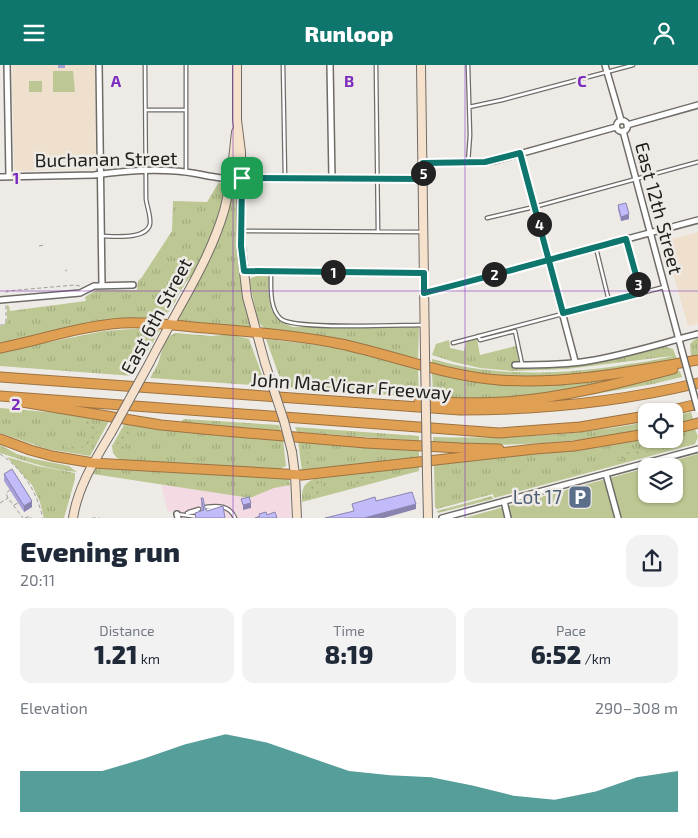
<!DOCTYPE html>
<html lang="en">
<head>
<meta charset="utf-8">
<style>
  body { margin:0; font-family:"Exo 2",sans-serif; background:#f2f2f3; color:#1f2937; height:100vh; display:flex; flex-direction:column; font-size:19px; white-space:nowrap }
  * { box-sizing:border-box; margin:0 }
  p { font-size:16px; color:#747a83 }
  .icon { flex:none; width:28px; height:28px; fill:none; stroke:currentColor; stroke-width:2; stroke-linecap:round; stroke-linejoin:round }
  .map { position:relative; height:453px; overflow:hidden }
  .panel { display:flex; flex-direction:column; background:#fff; flex:1 }
  .panel>* { flex:none }
  .buttons { position:absolute; left:638px; top:338px; display:grid; gap:10px }
  .buttons a { display:grid; place-items:center; width:45px; height:45px; border-radius:10px; background:#fff; box-shadow:0 1px 4px #0004; font-size:25px }
  .pin { position:absolute; display:grid; place-items:center; width:42px; height:42px; color:#fff; margin:-21px; border-radius:10px; box-shadow:0 2px 8px #0006 }
  .km { position:absolute; width:25px; height:25px; margin:-12px; border-radius:50%; background:#222; color:#fff; font-size:14px; line-height:25px; text-align:center }
  .round { display:grid; place-items:center; flex:none; width:52px; height:52px; border-radius:15px; background:#f2f2f3 }
  .head { display:flex; align-items:center; justify-content:space-between; height:85px; padding:0 20px }
  h1 { font-size:28px; font-weight:800; line-height:38px }
  .figures { display:grid; grid-template-columns:repeat(3,1fr); gap:8px; height:85px; padding:5px 20px }
  .figures div { display:grid; align-content:center; border-radius:12px; background:#f2f2f3; text-align:center }
  .figures b { font-size:25px; font-weight:800 }
  .figures small { font-size:14px; font-weight:400 }
  .figures p { font-size:14px }
  .chart { height:140px; padding:10px 20px }
  .chart p { display:flex; justify-content:space-between }
  .chart svg { width:100%; height:90px; margin-top:5px; fill:#0f766e; opacity:.7 }
  header { display:flex; justify-content:space-between; align-items:center; height:65px; padding:0 20px; background:#0f766e; color:#fff; font-size:22px; font-weight:800 }
  .map>svg:first-child { display:block }
  .commercial { fill:#f3dae3 }
  .education { fill:#efdfcd }
  .grass { fill:url(#grass-tufts) }
  .park { fill:#bcc793 }
  .garden { fill:url(#garden-dots) }
  .lines { fill:none; stroke-linecap:round; stroke-linejoin:round }
  .lane-casing { stroke:#6f6c68; stroke-width:5 }
  .street-casing { stroke:#6f6c68; stroke-width:8 }
  .secondary-casing { stroke:#6f6c68; stroke-width:10 }
  .highway-casing { stroke:#9d7341; stroke-width:11 }
  .path { stroke:#9f9d99; stroke-width:1; stroke-dasharray:4 2.5; stroke-linecap:butt }
  .lane { stroke:#fff; stroke-width:2.5 }
  .street { stroke:#fff; stroke-width:5 }
  .secondary { stroke:#f6e2cc; stroke-width:8 }
  .highway { stroke:#e0a054; stroke-width:9 }
  .street-bridge-casing { stroke:#6f6c68; stroke-width:8; stroke-linecap:butt }
  .secondary-bridge-casing { stroke:#6f6c68; stroke-width:10; stroke-linecap:butt }
  .street-bridge { stroke:#fff; stroke-width:5 }
  .secondary-bridge { stroke:#f6e2cc; stroke-width:8 }
  .wall { fill:#a7a1d7 }
  .shaded-wall { fill:#8883af }
  .building { fill:#c2bbfa; stroke:#8883af }
  .route-casing { stroke:#fff; stroke-width:10 }
  .route { stroke:#0f766e; stroke-width:6 }
  .grid { fill:none; stroke:#7b2cbf; stroke-width:1; stroke-opacity:0.55 }
  .labels { text-anchor:middle; stroke-width:5; stroke-linejoin:round; paint-order:stroke }
  .street-label { font-size:19px; fill:#21201e; stroke:#eeebe6 }
  .service-label { font-size:19px; fill:#4e5e75; stroke:#eeebe6; text-anchor:end }
  .grid-label { font-size:16px; text-anchor:middle; font-weight:bold; fill:#7b2cbf; stroke:#eeebe6; stroke-width:5; stroke-linejoin:round; paint-order:stroke }
</style>
</head>
<body>
<header><svg class="icon" aria-label="menu" viewBox="0 0 24 24"><path d="M4 6h16M4 12h16M4 18h16"/></svg>Runloop<svg class="icon" aria-label="person" viewBox="0 0 24 24"><circle cx="12" cy="8" r="4"/><path d="M4 21q1-7 8-7t8 7"/></svg></header>
<div class="map">
<svg width="698" height="453" viewBox="0 0 698 453">
  <defs>
    <pattern id="grass-tufts" width="24" height="20" patternUnits="userSpaceOnUse" patternTransform="scale(1.25)"><rect width="24" height="20" fill="#bcc793"/><path d="M3 7l-1-3M5 7V3M7 7l1-3M15 17l-1-3M17 17v-4M19 17l1-3" fill="none" stroke="#a1ab7e"/></pattern>
    <pattern id="garden-dots" width="8" height="8" patternUnits="userSpaceOnUse" patternTransform="scale(1.25)"><rect width="8" height="8" fill="#bcc793"/><path d="M2 2h.1M6 6h.1" fill="none" stroke="#a1ab7e" stroke-width="1.8" stroke-linecap="round"/></pattern>
  </defs>
  <rect width="100%" height="100%" fill="#eeebe6"/>
  <path class="commercial" d="M 161,419 L 250,433 L 274,423 L 290,420 L 291,453 L 182,453 L 179,444 L 168,447 Z"/>
  <path class="education" d="M 12,0 L 95,0 L 96,104 L 17,106 L 14,104 Z
    M 698,167 L 698,259 L 688,261 L 664,176 Z"/>
  <path class="grass" d="M 219,117 L 225,122 C 220,151 210,181 195,206 C 191,212 186,216 183,222 C 176,233 171,250 158,255 L 35,271 L 0,278 L 0,261 L 3,261 L 7,256 L 7,240 L 9,241 L 10,246 L 86,236 L 85,232 L 96,225 L 137,225 L 138,216 L 142,212 L 172,166 L 173,136 L 207,137 Z
    M 233,126 L 235,126 C 237,172 239,217 251,262 L 250,263 L 177,256 L 210,194 L 222,166 Z
    M 269,210 C 268,225 267,248 281,257 C 284,259 289,260 293,262 L 419,262 L 418,293 L 265,264 L 258,257 L 249,214 L 256,211 Z
    M 145,263 L 160,265 L 133,311 L 0,301 L 0,287 L 104,266 Z
    M 176,268 L 212,271 L 230,269 L 249,274 L 266,321 L 150,313 C 153,308 156,303 158,298 C 163,287 162,272 176,268 Z
    M 698,273 L 698,289 L 691,291 L 690,279 L 694,275 Z
    M 266,274 L 342,283 L 418,302 L 419,332 L 283,322 Z
    M 477,274 L 480,290 L 516,281 L 519,298 L 513,298 L 513,304 C 565,304 613,295 663,281 L 673,284 L 677,294 C 624,304 569,314 514,312 C 486,311 459,304 432,298 L 432,294 C 495,312 558,310 623,300 C 639,297 656,296 672,291 L 567,304 L 512,306 L 480,303 L 454,297 L 432,290 L 436,279 L 449,275 L 450,283 L 464,286 L 466,276 Z
    M 432,306 L 497,319 L 533,321 L 628,311 C 565,328 498,338 433,332 Z
    M 680,306 L 682,312 L 653,319 L 578,332 Z
    M 0,343 L 59,348 L 109,356 L 90,391 L 47,384 L 0,368 Z
    M 691,347 L 693,354 L 674,358 L 674,351 Z
    M 184,354 L 279,360 L 281,367 L 183,358 L 182,356 Z
    M 646,357 L 646,364 C 576,379 505,382 433,378 L 433,372 C 505,374 576,371 646,357 Z
    M 125,358 L 220,371 L 283,374 L 286,401 L 277,405 L 125,396 L 117,393 L 113,388 L 112,381 Z
    M 295,362 L 419,371 L 419,376 L 297,367 Z
    M 695,364 L 698,372 L 695,379 L 494,433 L 493,429 L 437,444 L 435,442 L 434,399 L 601,382 L 647,374 L 674,374 L 674,368 Z
    M 298,376 L 419,385 L 419,393 L 302,406 Z
    M 0,380 L 17,389 L 34,394 L 69,401 L 77,407 C 51,405 25,396 0,388 Z
    M 7,392 L 38,401 L 75,408 L 75,414 L 64,453 L 44,453 L 40,437 L 32,420 Z
    M 419,401 L 419,406 L 302,437 C 302,425 302,419 314,414 Z
    M 97,402 L 289,414 L 290,420 L 274,423 L 250,433 L 93,409 Z
    M 492,431 L 493,434 L 438,448 L 437,446 Z"/>
  <path class="park" d="M 53,6 L 73,6 L 75,27 L 53,27 Z
    M 29,16 L 42,16 L 42,27 L 29,27 Z
    M 698,389 L 698,453 L 464,453 L 646,403 L 646,429 L 674,429 L 674,401 L 654,401 Z"/>
  <path class="garden" d="M 87,356 L 96,361 L 98,366 C 93,381 80,387 65,382 L 66,379 C 78,381 93,381 93,364 L 84,359 L 83,357 Z
    M 129,366 L 131,367 L 125,378 L 127,391 L 123,391 L 117,386 L 117,378 L 125,367 Z
    M 673,378 L 674,379 L 673,381 L 617,395 L 619,389 Z
    M 306,387 L 308,388 L 315,401 L 308,403 L 305,402 L 303,389 Z
    M 377,410 L 379,412 L 377,413 L 357,420 L 353,419 L 352,417 L 358,412 Z
    M 313,416 L 319,416 L 322,419 C 321,425 318,432 311,432 L 308,427 Z"/>
  <g class="lines">
    <g class="lane-casing">
      <path id="lane" d="M 186,0 L 186,106
        M 283,0 L 285,112
        M 376,0 L 378,167
        M 468,0 L 470,70 L 468,98
        M 469,42 L 502,35 L 633,0
        M 146,45 L 185,45
        M 487,153 L 534,142 L 698,97
        M 243,166 L 422,167
        M 101,171 C 113,171 147,175 150,159 C 151,151 147,142 146,134 L 145,0
        M 626,175 L 641,228
        M 596,183 L 609,236
        M 271,206 C 271,221 269,244 281,254 C 294,265 401,260 423,260
        M 515,266 L 522,299
        M 478,271 L 480,275 L 515,266
        M 453,278 L 664,222
        M 206,442 C 219,440 230,441 235,453
        M 207,445 L 216,443
        M 189,447 L 199,444
        M 187,448 L 199,447
        M 177,449 L 198,452"/>
    </g>
    <g class="street-casing">
      <path id="street" d="M 7,0 L 9,111
        M 99,0 L 102,221
        M 330,0 L 332,114
        M 605,0 L 621,55
        M616.5 61a5.5 5.5 0 1 1 11 0a5.5 5.5 0 1 1-11 0Z
        M 627,60 L 698,40
        M 623,66 L 682,286
        M 520,88 L 575,296
        M 423,98 L 468,98 L 494,96 L 616,62
        M 0,112 L 94,110 C 121,106 149,104 176,106 C 198,107 219,116 241,113 L 423,114
        M 244,206 L 424,208
        M 425,228 L 698,155
        M 0,235 L 80,228 L 94,221 L 133,220
        M 515,300 C 539,300 564,300 588,296 C 626,290 662,278 698,269
        M 606,409 L 618,453
        M 504,436 L 508,453
        M 177,449 L 178,453
        M 442,453 L 698,384"/>
    </g>
    <g class="secondary-casing">
      <path id="secondary" d="M 237,0 L 237,55 L 241,87 L 241,181 L 247,232 L 265,298
        M 421,0 L 425,289
        M 150,297 C 175,247 208,200 224,146 C 231,120 233,94 236,67
        M 292,387 L 295,410 L 297,453
        M 427,410 L 428,453
        M 73,453 C 78,421 95,395 111,368"/>
    </g>
    <g class="highway-casing">
      <path id="highway" d="M 0,283 C 40,275 81,261 122,258 C 150,256 178,261 205,263 C 251,267 296,270 341,279 C 393,290 445,311 499,315 C 566,320 633,306 698,295
        M 0,312 L 460,345 C 541,345 619,337 698,318
        M 0,331 L 499,368 L 580,362 L 646,351
        M 22,337 L 161,360 L 224,366 L 366,378 L 460,383 L 499,384
        M 419,337 C 447,337 476,339 504,337 C 562,333 617,319 673,304
        M 668,346 L 698,339
        M 674,364 L 698,358
        M 0,374 L 30,385 L 52,391 L 93,398 L 302,410 L 535,384 L 574,381 L 646,369"/>
    </g>
    <path class="path" d="M 39,181 L 44,180
      M 65,206 L 67,205
      M 6,228 L 7,226 L 75,220 L 80,221
      M 0,260 L 3,260 L 6,256 L 6,240
      M 0,389 C 24,405 36,426 43,453
      M 10,425 L 6,428 L 8,433 L 23,453
      M 0,438 L 8,433
      M 14,440 L 18,438
      M 25,453 L 30,451 L 31,453
      M 92,453 L 100,453"/>
    <use href="#lane" class="lane"/>
    <use href="#street" class="street"/>
    <use href="#secondary" class="secondary"/>
    <use href="#highway" class="highway"/>
    <g class="street-bridge-casing">
      <path id="street-bridge" d="M 682,286 L 698,345"/>
    </g>
    <g class="secondary-bridge-casing">
      <path id="secondary-bridge" d="M 425,289 L 427,410
        M 265,298 L 284,356 L 292,387
        M 111,368 L 150,297"/>
    </g>
    <use href="#street-bridge" class="street-bridge"/>
    <use href="#secondary-bridge" class="secondary-bridge"/>
  </g>
  <path class="wall" d="M 58,0 L 65,0 L 65,3 L 58,3 Z
    M 618,140 L 629,154 L 621,156 L 618,145 Z
    M 4,409 L 32,442 L 24,447 L 4,416 Z
    M 201,433 L 205,443 L 207,446 L 225,453 L 195,453 L 195,448 L 202,446 L 201,441 Z"/>
  <path class="shaded-wall" d="M 629,149 L 629,154 L 621,156 L 621,152 Z
    M 32,436 L 32,442 L 24,447 L 24,441 Z
    M 251,438 L 251,443 L 243,445 L 243,440 Z
    M 416,439 L 416,444 L 384,453 L 364,453 Z"/>
  <path class="building" d="M 626,138 L 629,149 L 621,152 L 618,140 Z
    M 12,404 L 32,436 L 24,441 L 4,409 Z
    M 412,427 L 416,439 L 364,453 L 325,453 L 354,446 L 352,439 L 375,432 L 376,436 Z
    M 249,432 L 251,438 L 243,440 L 241,434 Z
    M 201,433 L 203,433 L 205,443 L 207,446 L 223,441 L 225,453 L 196,453 L 195,448 L 204,445 Z
    M 266,447 L 267,450 L 275,447 L 277,453 L 255,453 L 260,451 L 259,449 Z"/>
  <g class="lines">
    <g class="route-casing">
      <path id="route" d="M 242,113 L 241,181 L 244,206 L 424,208 L 424,228 C 492,211 559,192 626,174 L 641,228 L 563,248 L 520,88 L 485,97 L 423,98 L 423,114 L 242,113"/>
    </g>
    <use href="#route" class="route"/>
  </g>
  <path class="grid" d="M 233,0 L 233,453M 465,0 L 465,453M 0,226 L 698,226"/>
  <defs>
    <g id="parking-square" transform="scale(1.25)"><rect x="-9" y="-9" width="18" height="18" rx="4" fill="#5c6f8a" stroke="#eeebe6"/><path d="M-3.5-5.5H1a3.5 3.5 0 0 1 0 7H-1V5.5H-3.5ZM-1-3.4V-.6H.8a1.4 1.4 0 0 0 0-2.8Z" fill="#fff"/></g>
  </defs>
  <g fill-rule="evenodd">
    <use href="#parking-square" x="580" y="432"/>
  </g>
  <g class="labels">
    <g class="street-label">
      <text transform="translate(106 94) rotate(-1)" y="7">Buchanan Street</text>
      <text transform="translate(659 143) rotate(75)" y="7">East 12th Street</text>
      <text transform="translate(156 251) rotate(-62)" y="7">East 6th Street</text>
      <text transform="translate(351 321) rotate(4)" y="7">John MacVicar Freeway</text>
    </g>
    <g class="service-label">
      <text x="562" y="439">Lot 17</text>
    </g>
  </g>
  <g class="grid-label">
    <text x="116" y="22">A</text>
    <text x="349" y="22">B</text>
    <text x="582" y="22">C</text>
    <text x="16" y="119">1</text>
    <text x="16" y="345">2</text>
  </g>
</svg>
<div class="buttons">
<a><svg class="icon" aria-label="locate" viewBox="0 0 24 24"><circle cx="12" cy="12" r="6"/><path d="M12 2v4M12 18v4M2 12h4M18 12h4"/></svg></a>
<a><svg class="icon" aria-label="layers" viewBox="0 0 24 24"><path d="M12 4l9 5-9 5-9-5zM3 14l9 5 9-5"/></svg></a>
</div>
<div class="pin" style="left:242px;top:113px;background:#1e9e55"><svg class="icon" aria-label="arrive" viewBox="0 0 24 24"><path d="M6 21V4h12l-3 4 3 4H6"/></svg></div>
<b class="km" style="left:333px;top:207px">1</b>
<b class="km" style="left:494px;top:209px">2</b>
<b class="km" style="left:638px;top:219px">3</b>
<b class="km" style="left:539px;top:159px">4</b>
<b class="km" style="left:423px;top:108px">5</b>
</div>
<section class="panel">
<div class="head"><div><h1>Evening run</h1><p>20:11</p></div><a class="round"><svg class="icon" aria-label="share" viewBox="0 0 24 24"><path d="M12 15V3M7 8l5-5 5 5M5 13v7h14v-7"/></svg></a></div>
<div class="figures">
<div><p>Distance</p><b>1.21<small> km</small></b></div>
<div><p>Time</p><b>8:19</b></div>
<div><p>Pace</p><b>6:52<small> /km</small></b></div>
</div>
<div class="chart"><p><span>Elevation</span>290–308 m</p>
<svg viewBox="0 0 160 44" preserveAspectRatio="none"><path d="M0 44V24L10 24L20 24L30 18L40 11L50 6L60 10L70 17L80 24L90 26L100 27L110 31L120 36L130 38L140 34L150 27L160 24V44z"/></svg>
</div>
</section>
</body>
</html>
